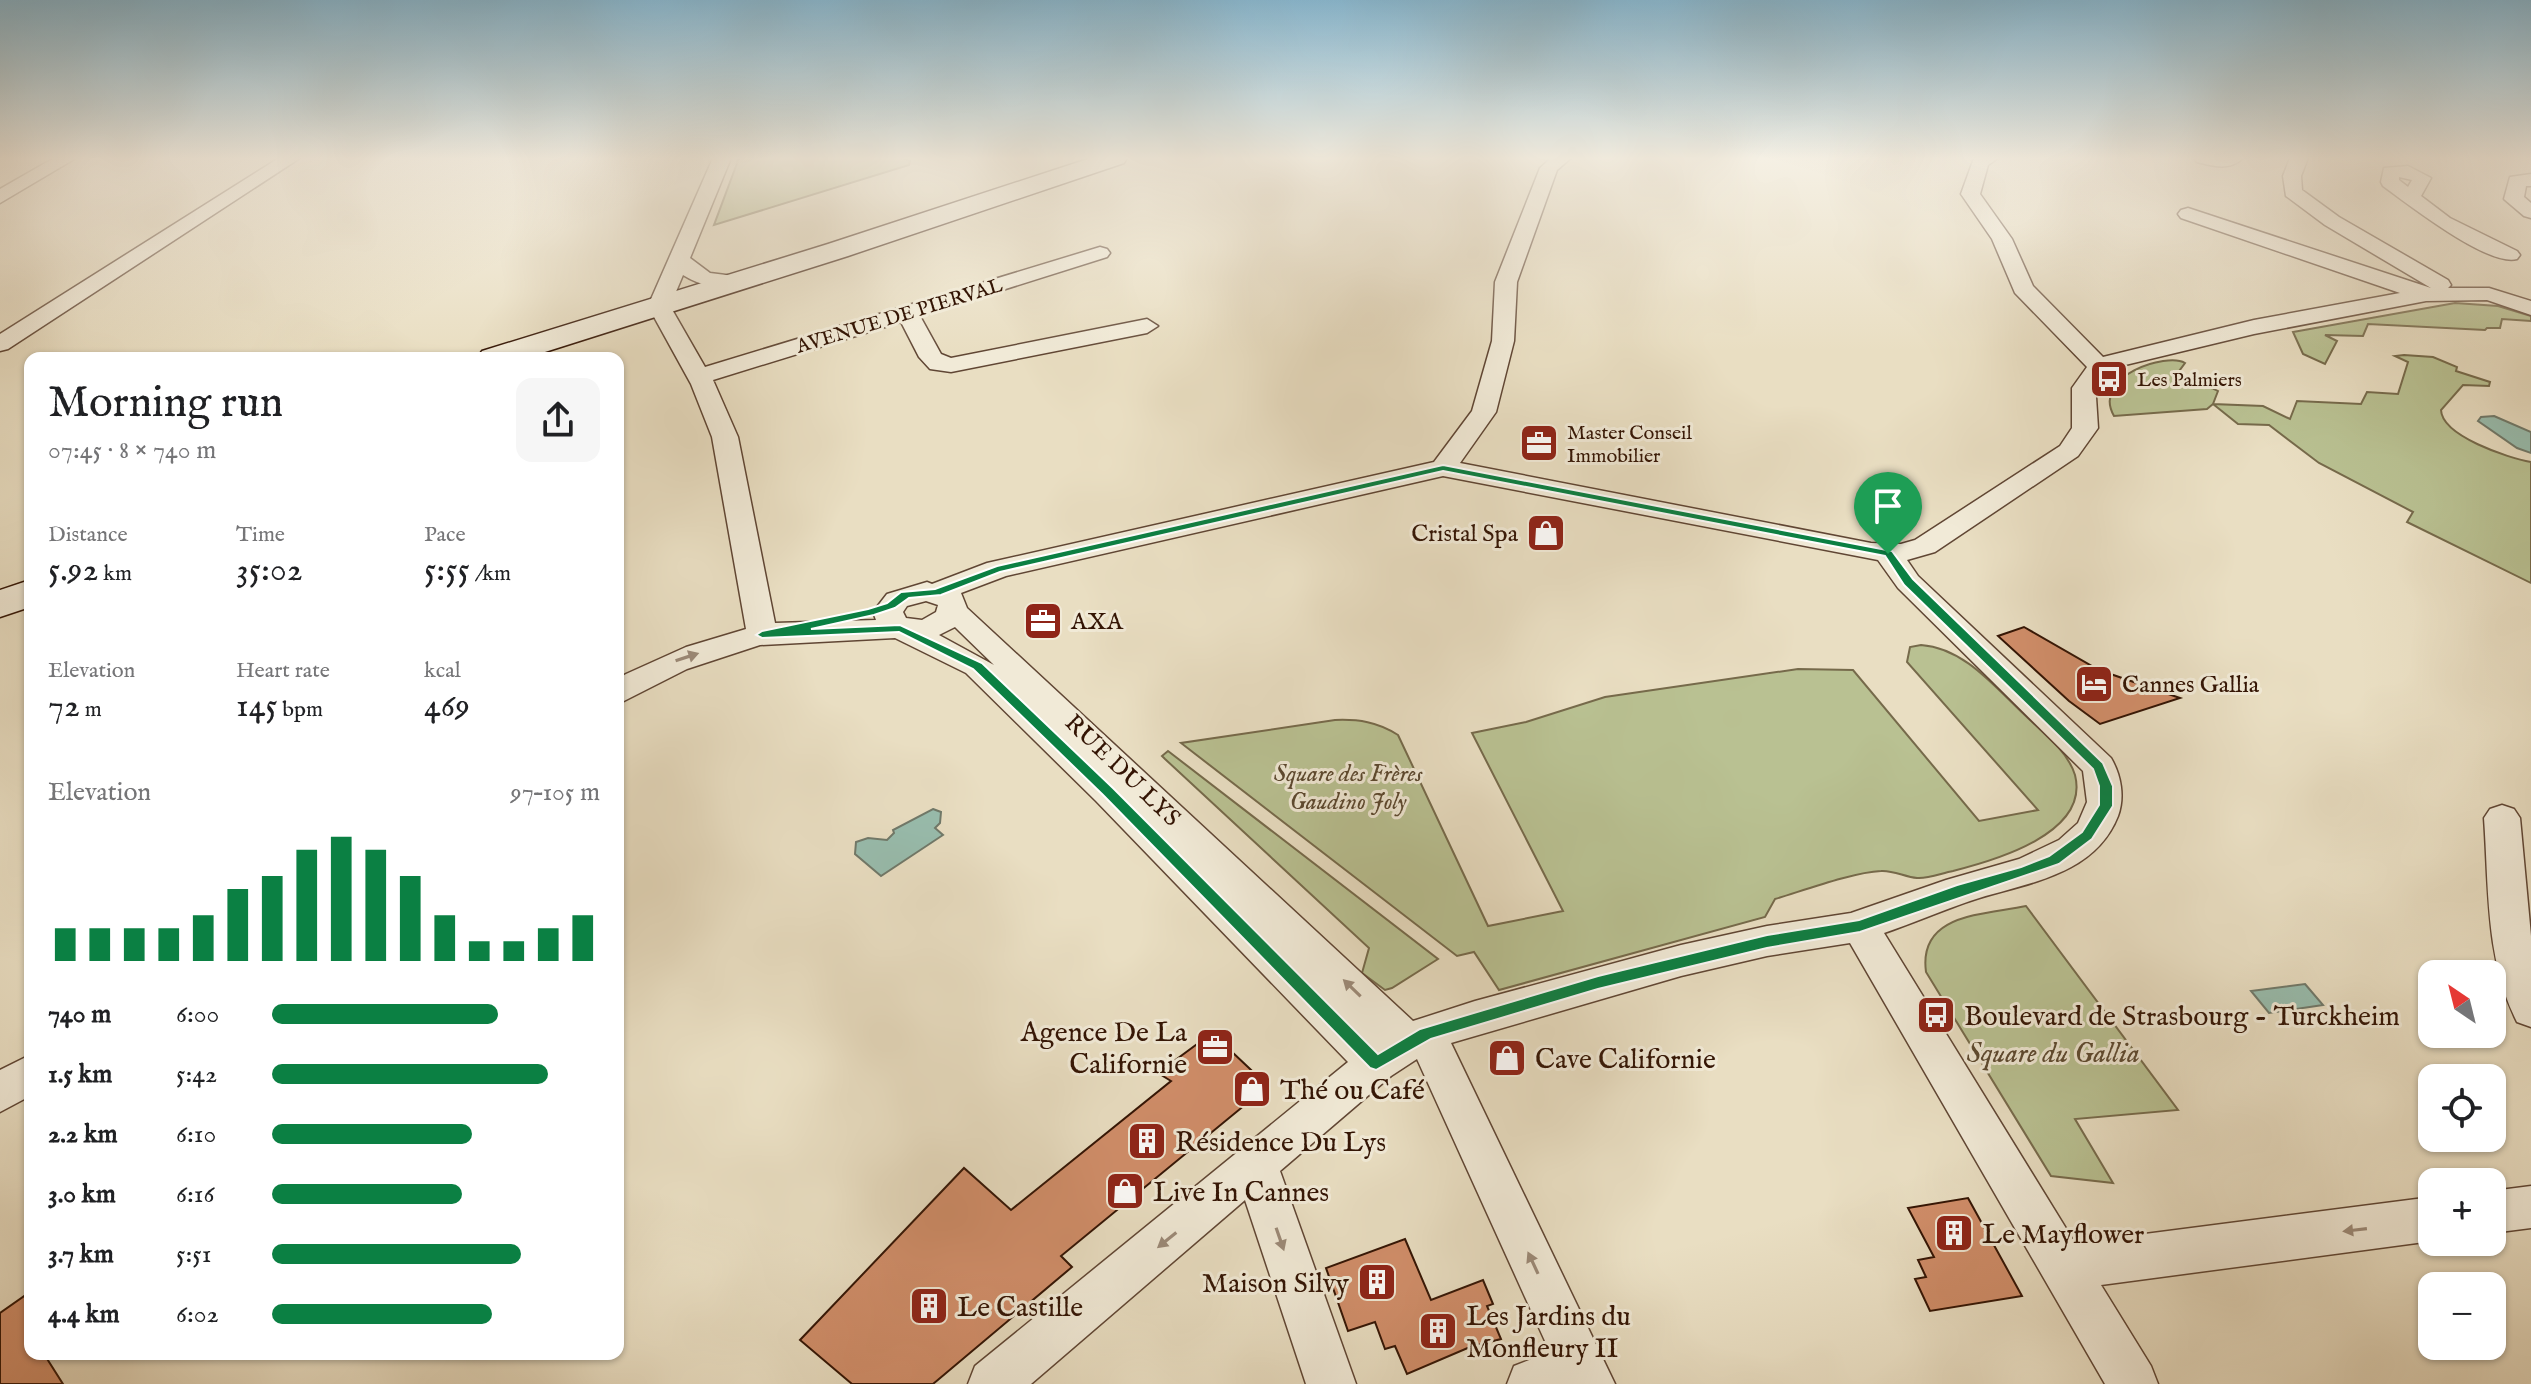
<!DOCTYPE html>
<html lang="en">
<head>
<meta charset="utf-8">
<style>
  body { margin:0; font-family:"IM FELL English",serif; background:#f6f6f6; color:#202124; height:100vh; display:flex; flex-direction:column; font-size:30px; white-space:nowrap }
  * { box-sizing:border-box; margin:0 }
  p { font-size:26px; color:#757577 }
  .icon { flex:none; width:44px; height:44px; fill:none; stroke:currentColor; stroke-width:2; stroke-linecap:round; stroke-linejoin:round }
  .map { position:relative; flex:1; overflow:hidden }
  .sheet { position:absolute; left:24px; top:352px; width:600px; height:1008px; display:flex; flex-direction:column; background:#fff; border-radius:16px; box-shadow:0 2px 6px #0004 }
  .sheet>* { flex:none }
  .needle { width:52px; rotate:325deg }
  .controls { position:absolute; left:2418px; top:960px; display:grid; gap:16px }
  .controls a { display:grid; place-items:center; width:88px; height:88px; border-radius:16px; background:#fff; box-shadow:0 2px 6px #0004; font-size:40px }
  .pin { position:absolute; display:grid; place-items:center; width:68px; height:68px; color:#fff; margin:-82px -34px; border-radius:50% 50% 50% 0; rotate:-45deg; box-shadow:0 0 8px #0007 }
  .pin .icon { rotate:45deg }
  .round { display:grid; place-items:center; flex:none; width:84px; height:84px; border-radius:16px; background:#f6f6f6 }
  .head { display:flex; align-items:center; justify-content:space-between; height:136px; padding:0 24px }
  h1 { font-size:44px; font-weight:600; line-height:60px }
  .stats { display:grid; grid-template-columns:repeat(3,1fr); gap:12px; height:136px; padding:8px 24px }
  .stats div { display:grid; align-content:center }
  .stats b { font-size:34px; font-weight:600 }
  .stats small { font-size:22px; font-weight:400 }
  .stats p { font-size:22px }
  .chart { height:224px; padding:16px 24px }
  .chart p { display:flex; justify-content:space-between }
  .chart svg { width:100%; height:144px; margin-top:8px; stroke:#0b8043; stroke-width:6 }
  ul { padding:0 24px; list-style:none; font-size:26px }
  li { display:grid; grid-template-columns:128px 96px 1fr; align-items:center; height:60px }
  li i { height:20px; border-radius:10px; background:#0b8043 }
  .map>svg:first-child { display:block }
  .green { fill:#b9c192; stroke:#766a4b; stroke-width:2 }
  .water { fill:#98bdae; stroke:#70796a; stroke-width:2 }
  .building { fill:#d18e6a; stroke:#331404; stroke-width:2 }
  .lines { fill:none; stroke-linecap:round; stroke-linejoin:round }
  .minor-casing { stroke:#604634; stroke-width:3 }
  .secondary-casing { stroke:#331404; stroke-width:3 }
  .minor { fill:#f1ead7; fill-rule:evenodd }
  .secondary { fill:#f1ead7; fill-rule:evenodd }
  .oneway { fill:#9c8a78 }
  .route { fill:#0b8043; stroke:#fff; stroke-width:2; fill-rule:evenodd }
  .labels { text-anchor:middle; stroke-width:6; stroke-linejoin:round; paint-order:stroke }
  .far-street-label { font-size:20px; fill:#331404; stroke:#f1ead7 }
  .far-poi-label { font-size:20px; fill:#331404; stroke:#f1ead7; text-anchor:start }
  .poi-label { font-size:24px; fill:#331404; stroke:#f1ead7; text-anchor:start }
  .street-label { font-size:24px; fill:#331404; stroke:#f1ead7 }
  .park-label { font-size:24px; font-style:italic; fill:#5b482f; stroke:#f1ead7 }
  .near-poi-label { font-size:28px; fill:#331404; stroke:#f1ead7; text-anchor:start }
  .near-park-label { font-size:28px; font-style:italic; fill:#5b482f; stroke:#f1ead7 }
</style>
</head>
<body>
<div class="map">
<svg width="2531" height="1384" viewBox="0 0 2531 1384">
  <rect width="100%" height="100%" fill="#e9dec2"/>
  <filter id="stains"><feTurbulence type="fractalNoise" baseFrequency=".0025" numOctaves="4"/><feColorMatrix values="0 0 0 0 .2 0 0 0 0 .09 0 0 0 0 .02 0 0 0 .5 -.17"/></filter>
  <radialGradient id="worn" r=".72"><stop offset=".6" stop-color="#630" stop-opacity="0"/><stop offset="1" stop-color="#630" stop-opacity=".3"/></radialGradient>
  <path class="green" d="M 739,158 L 902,158 L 910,161 L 909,165 L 714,225 Z
    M 2455,303 L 2498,306 L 2531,316 L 2531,321 L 2502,319 L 2500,328 L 2487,328 L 2485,330 L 2368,324 L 2363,336 L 2325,335 L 2337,341 L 2325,364 L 2303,354 L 2293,332 Z
    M 2404,355 L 2433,357 L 2457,367 L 2456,371 L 2490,382 L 2489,386 L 2463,385 L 2441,410 C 2442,436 2508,458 2531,462 L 2531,583 L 2407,522 L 2413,512 L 2319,463 L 2269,425 L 2238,424 L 2213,404 L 2207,409 L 2114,416 C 2091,376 2167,352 2185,363 L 2174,378 C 2188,386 2204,383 2218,391 L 2213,404 L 2263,406 L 2290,419 L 2297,401 L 2361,404 L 2367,392 L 2398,394 L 2408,362 L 2395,356 Z
    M 1921,645 C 1966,648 1997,690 2029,719 C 2045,734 2068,752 2075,775 C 2090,834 1993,861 1953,871 C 1942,873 1928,879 1917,878 C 1905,877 1893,870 1881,871 C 1854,872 1802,891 1775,899 L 1765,917 L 1499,990 L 1474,952 L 1457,956 L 1181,743 L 1335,720 C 1358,719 1378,722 1398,735 L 1488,926 L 1563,911 L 1472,733 L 1526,722 L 1605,697 L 1798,669 L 1853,670 L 1979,821 L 2038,810 L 1907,662 L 1910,647 Z
    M 1168,751 L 1438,959 L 1392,988 L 1385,990 L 1362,973 L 1369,948 L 1165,759 L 1162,756 Z
    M 2026,906 L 2178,1110 L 2075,1119 L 2113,1183 L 2051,1176 L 1926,972 C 1918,913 1984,915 2026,906 Z"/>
  <path class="water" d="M 2494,416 L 2531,432 L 2531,453 L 2517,448 L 2478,421 L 2481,417 Z
    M 933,809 L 941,812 L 940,823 L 935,828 L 943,835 L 881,876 L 855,854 L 856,842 L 868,838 L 887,840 L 894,833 L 893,830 Z
    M 2305,984 L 2323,1005 L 2269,1013 L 2251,991 Z"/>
  <path class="building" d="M 2024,627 L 2099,670 L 2180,698 L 2100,724 L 2069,701 L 1998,636 Z
    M 1212,1033 L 1268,1086 L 1061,1256 L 1072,1267 L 933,1384 L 852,1384 L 800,1340 L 964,1168 L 1011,1210 L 1171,1081 L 1158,1073 Z
    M 1968,1198 L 2022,1296 L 1930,1311 L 1915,1279 L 1926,1277 L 1918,1260 L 1934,1257 L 1908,1208 Z
    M 1405,1239 L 1431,1300 L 1483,1280 L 1493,1304 L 1487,1306 L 1501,1339 L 1470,1347 L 1407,1374 L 1395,1346 L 1385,1349 L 1375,1322 L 1348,1331 L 1326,1268 Z
    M 30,1292 L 30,1354 L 44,1354 L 63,1384 L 0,1384 L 0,1313 Z"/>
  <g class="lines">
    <g class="minor-casing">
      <path id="minor" d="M 54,158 L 76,158 L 0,203 L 0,189 Z
        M 279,158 L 300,158 L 8,349 L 0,351 L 0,334 Z
        M 713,158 L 731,158 L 690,258 L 710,273 L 742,277 L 745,282 C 732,296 697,284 683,275 L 670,306 L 705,367 L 1100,247 L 1107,249 L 1110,253 L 1107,257 L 920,316 L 941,354 L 951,358 L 1147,319 L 1158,326 L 1147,333 L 951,372 L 930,369 L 919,357 L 901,322 L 713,380 L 738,437 L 775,623 L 876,620 L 873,612 L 887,594 L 927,582 L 932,584 L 987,563 L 1434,462 L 1472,411 L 1492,341 L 1495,282 L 1540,168 L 1551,158 L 1571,158 L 1557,170 L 1517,282 L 1514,341 L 1496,412 L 1460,463 L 1871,543 L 1901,544 L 1915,540 L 2060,446 L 2072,428 L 2072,388 L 2087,367 L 2015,293 L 1992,239 L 1961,194 L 1974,158 L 1998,158 L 1988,165 L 1980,194 L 2012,239 L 2033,286 L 2103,357 L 2254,320 L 2400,293 L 2181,218 L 2178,214 L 2181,210 L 2188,208 L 2431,288 L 2325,225 L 2286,196 L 2283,176 L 2290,158 L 2308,158 L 2301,176 L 2302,190 L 2339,217 L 2448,280 L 2451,285 L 2448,288 L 2489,288 L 2531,301 L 2531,315 L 2487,300 L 2426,301 L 2254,334 L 2121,366 L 2099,382 L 2096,397 L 2098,428 L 2078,456 L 1935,552 L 1907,560 L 1918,576 L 2111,758 C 2121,775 2125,797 2118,816 C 2094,877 2024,883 1970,901 C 1941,911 1913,923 1884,933 L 2075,1243 L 2432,1197 L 2432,1241 L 2101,1285 L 2151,1366 L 2158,1384 L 2105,1384 L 1850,943 L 1767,956 L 1681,976 L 1451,1043 L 1615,1384 L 1507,1384 L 1514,1366 L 1550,1352 L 1417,1059 L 1391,1076 L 1280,1171 L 1356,1384 L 1306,1384 L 1245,1200 L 1031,1384 L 968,1384 L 975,1366 L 1348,1062 L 1096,801 L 966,673 L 895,638 L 760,645 L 687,669 L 618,704 L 618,679 L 626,674 L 686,647 L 746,629 L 712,437 L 691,384 L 648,306 ZM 1443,476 L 1878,560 L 1898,588 L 2083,771 L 2087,802 L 2078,823 L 2059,840 L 2019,859 L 1946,880 L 1851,913 L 1767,926 L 1681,945 L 1475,1001 L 1413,1021 L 967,608 L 961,593 L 1006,576 ZM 926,601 L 938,605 L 936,612 L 922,620 L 906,618 L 903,612 L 907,606 ZM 955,627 L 959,631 L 994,665 L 939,635 Z
        M 2194,158 L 2243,158 C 2230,171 2213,166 2197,162 Z
        M 2408,166 L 2431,178 L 2421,196 L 2450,218 L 2517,251 L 2520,255 L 2517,259 C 2488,267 2408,204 2383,186 L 2381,182 L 2384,168 ZM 2399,177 L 2412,180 L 2408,187 L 2399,180 Z
        M 2531,174 L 2531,186 L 2526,186 L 2524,197 L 2531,203 L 2531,218 L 2524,216 L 2504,199 L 2510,177 Z
        M 2502,805 L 2514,809 L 2520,818 L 2531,936 L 2531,1027 L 2517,1022 C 2485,959 2489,886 2484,818 L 2490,809 Z
        M 30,1055 L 30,1096 L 0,1112 L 0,1070 Z
        M 2531,1186 L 2531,1228 L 2492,1233 L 2492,1191 Z"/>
    </g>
    <g class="secondary-casing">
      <path id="secondary" d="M 1091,158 L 1127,158 L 1124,163 L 848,256 L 526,358 L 477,358 L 482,351 L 828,244 Z
        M 30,580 L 30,607 L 0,617 L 0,590 Z"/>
    </g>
    <use href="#minor" class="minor"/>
    <use href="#secondary" class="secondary"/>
  </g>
  <defs><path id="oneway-solid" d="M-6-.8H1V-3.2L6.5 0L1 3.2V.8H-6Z" transform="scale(2)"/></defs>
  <g class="oneway">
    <use href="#oneway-solid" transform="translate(687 657) rotate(-18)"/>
    <use href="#oneway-solid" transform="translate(1352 988) rotate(-136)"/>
    <use href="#oneway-solid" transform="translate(2355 1230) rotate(173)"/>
    <use href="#oneway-solid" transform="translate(1280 1239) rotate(71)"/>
    <use href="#oneway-solid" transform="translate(1167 1240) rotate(141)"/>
    <use href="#oneway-solid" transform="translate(1533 1263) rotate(-115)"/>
  </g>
  <linearGradient id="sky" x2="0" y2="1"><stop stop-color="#88b8d1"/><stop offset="0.45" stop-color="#f5f0e4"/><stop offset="1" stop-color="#f5f0e4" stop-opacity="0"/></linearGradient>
  <rect width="2531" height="352" fill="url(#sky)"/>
  <path class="route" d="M 1443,465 L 1892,551 L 1913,579 L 2103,763 L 2113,786 L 2113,806 L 2092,839 L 2059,864 L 1860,932 L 1767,948 L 1598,989 L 1431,1039 L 1376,1070 L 1370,1068 L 1103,795 L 973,669 L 899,632 L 762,638 L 756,635 L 762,631 L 868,609 L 887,603 L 901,592 L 935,589 L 997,566 ZM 1443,471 L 1885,556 L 1904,585 L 2093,769 L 2099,786 L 2099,805 L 2082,832 L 2049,856 L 2021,867 L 1957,885 L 1859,920 L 1767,935 L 1598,976 L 1420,1029 L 1378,1054 L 1113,788 L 982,663 L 900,625 L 811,629 L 874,615 L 895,608 L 909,598 L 941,595 L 1000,572 Z"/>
  <defs>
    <g id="bus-square" transform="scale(2)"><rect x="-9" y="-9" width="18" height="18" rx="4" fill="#8f2418" stroke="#f1ead7"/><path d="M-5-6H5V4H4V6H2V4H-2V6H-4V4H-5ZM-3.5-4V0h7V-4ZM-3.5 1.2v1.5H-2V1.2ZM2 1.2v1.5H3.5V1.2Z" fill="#fff"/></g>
    <g id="office-square" transform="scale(2)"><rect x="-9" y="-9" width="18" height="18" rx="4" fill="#8f2418" stroke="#f1ead7"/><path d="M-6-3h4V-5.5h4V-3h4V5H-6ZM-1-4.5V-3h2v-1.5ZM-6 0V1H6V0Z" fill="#fff"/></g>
    <g id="shop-square" transform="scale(2)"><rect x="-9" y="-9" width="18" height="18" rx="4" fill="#8f2418" stroke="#f1ead7"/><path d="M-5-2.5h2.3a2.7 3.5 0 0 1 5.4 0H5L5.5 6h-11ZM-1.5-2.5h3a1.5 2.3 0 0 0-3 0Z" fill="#fff"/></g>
    <g id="hotel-square" transform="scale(2)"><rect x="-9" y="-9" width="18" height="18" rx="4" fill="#8f2418" stroke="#f1ead7"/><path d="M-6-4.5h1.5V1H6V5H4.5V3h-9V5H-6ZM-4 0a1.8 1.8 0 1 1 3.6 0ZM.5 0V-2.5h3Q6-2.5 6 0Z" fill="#fff"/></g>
    <g id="building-square" transform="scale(2)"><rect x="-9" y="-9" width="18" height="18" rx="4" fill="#8f2418" stroke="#f1ead7"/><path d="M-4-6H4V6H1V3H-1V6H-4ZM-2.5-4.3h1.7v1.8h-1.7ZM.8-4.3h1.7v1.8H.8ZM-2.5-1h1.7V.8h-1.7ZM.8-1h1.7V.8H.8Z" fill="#fff"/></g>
  </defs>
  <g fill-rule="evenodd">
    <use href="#bus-square" x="2109" y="379"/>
    <use href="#office-square" x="1539" y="443"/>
    <use href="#shop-square" x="1546" y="533"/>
    <use href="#office-square" x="1043" y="621"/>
    <use href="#hotel-square" x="2094" y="684"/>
    <use href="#bus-square" x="1936" y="1015"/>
    <use href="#office-square" x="1215" y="1047"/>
    <use href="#shop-square" x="1507" y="1058"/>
    <use href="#shop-square" x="1252" y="1089"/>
    <use href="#building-square" x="1147" y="1141"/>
    <use href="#shop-square" x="1125" y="1191"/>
    <use href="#building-square" x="1954" y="1233"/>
    <use href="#building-square" x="1377" y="1282"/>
    <use href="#building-square" x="929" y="1306"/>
    <use href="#building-square" x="1438" y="1331"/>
  </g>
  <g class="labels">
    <g class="far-street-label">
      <text transform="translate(899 315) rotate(-17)" y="7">AVENUE DE PIERVAL</text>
    </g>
    <g class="far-poi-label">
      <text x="2137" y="386">Les Palmiers</text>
      <text x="1567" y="439">Master Conseil<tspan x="1567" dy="23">Immobilier</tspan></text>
    </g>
    <g class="poi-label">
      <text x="1518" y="541" text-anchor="end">Cristal Spa</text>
      <text x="1071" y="629">AXA</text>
      <text x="2122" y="692">Cannes Gallia</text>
    </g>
    <g class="street-label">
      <text transform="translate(1123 770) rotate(44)" y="8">RUE DU LYS</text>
    </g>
    <g class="park-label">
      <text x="1348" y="781">Square des Frères<tspan x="1348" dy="28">Gaudino Joly</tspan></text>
    </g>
    <g class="near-poi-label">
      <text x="1964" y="1025">Boulevard de Strasbourg - Turckheim</text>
      <text x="1187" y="1041" text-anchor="end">Agence De La<tspan x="1187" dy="32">Californie</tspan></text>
      <text x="1535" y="1068">Cave Californie</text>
      <text x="1280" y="1099">Thé ou Café</text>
      <text x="1175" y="1151">Résidence Du Lys</text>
      <text x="1153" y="1201">Live In Cannes</text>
      <text x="1982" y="1243">Le Mayflower</text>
      <text x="1349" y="1292" text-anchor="end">Maison Silvy</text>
      <text x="957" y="1316">Le Castille</text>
      <text x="1466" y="1325">Les Jardins du<tspan x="1466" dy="32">Monfleury II</tspan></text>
    </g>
    <g class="near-park-label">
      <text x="2053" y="1062">Square du Gallia</text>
    </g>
  </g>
  <rect width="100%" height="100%" filter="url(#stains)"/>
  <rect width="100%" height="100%" fill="url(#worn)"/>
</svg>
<div class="controls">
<a><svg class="needle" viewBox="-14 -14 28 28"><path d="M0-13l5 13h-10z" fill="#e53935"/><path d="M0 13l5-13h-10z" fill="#757577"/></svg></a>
<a><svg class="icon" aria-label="locate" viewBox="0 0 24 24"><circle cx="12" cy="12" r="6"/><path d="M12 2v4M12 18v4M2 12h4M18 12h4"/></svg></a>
<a>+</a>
<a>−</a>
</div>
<div class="pin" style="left:1888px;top:554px;background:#1e9e55"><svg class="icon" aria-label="arrive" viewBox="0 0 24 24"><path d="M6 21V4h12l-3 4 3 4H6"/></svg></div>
<section class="sheet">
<div class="head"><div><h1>Morning run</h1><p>07:45 · 8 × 740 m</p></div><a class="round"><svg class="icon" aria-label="share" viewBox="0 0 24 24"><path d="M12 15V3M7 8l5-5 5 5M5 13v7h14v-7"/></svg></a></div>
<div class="stats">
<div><p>Distance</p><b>5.92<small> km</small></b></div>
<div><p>Time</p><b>35:02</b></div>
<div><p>Pace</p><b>5:55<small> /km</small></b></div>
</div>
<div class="stats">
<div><p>Elevation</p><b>72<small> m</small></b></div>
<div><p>Heart rate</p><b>145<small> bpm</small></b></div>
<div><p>kcal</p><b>469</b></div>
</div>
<div class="chart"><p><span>Elevation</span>97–105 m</p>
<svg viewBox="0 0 160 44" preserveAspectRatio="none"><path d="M5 44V34M15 44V34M25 44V34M35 44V34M45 44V30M55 44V22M65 44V18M75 44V10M85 44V6M95 44V10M105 44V18M115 44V30M125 44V38M135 44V38M145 44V34M155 44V30"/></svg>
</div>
<ul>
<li><b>740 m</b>6:00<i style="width:69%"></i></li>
<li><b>1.5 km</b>5:42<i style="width:84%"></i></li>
<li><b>2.2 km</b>6:10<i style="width:61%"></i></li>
<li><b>3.0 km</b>6:16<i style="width:58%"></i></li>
<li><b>3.7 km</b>5:51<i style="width:76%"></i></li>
<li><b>4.4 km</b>6:02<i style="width:67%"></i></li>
</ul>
</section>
</div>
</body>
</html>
